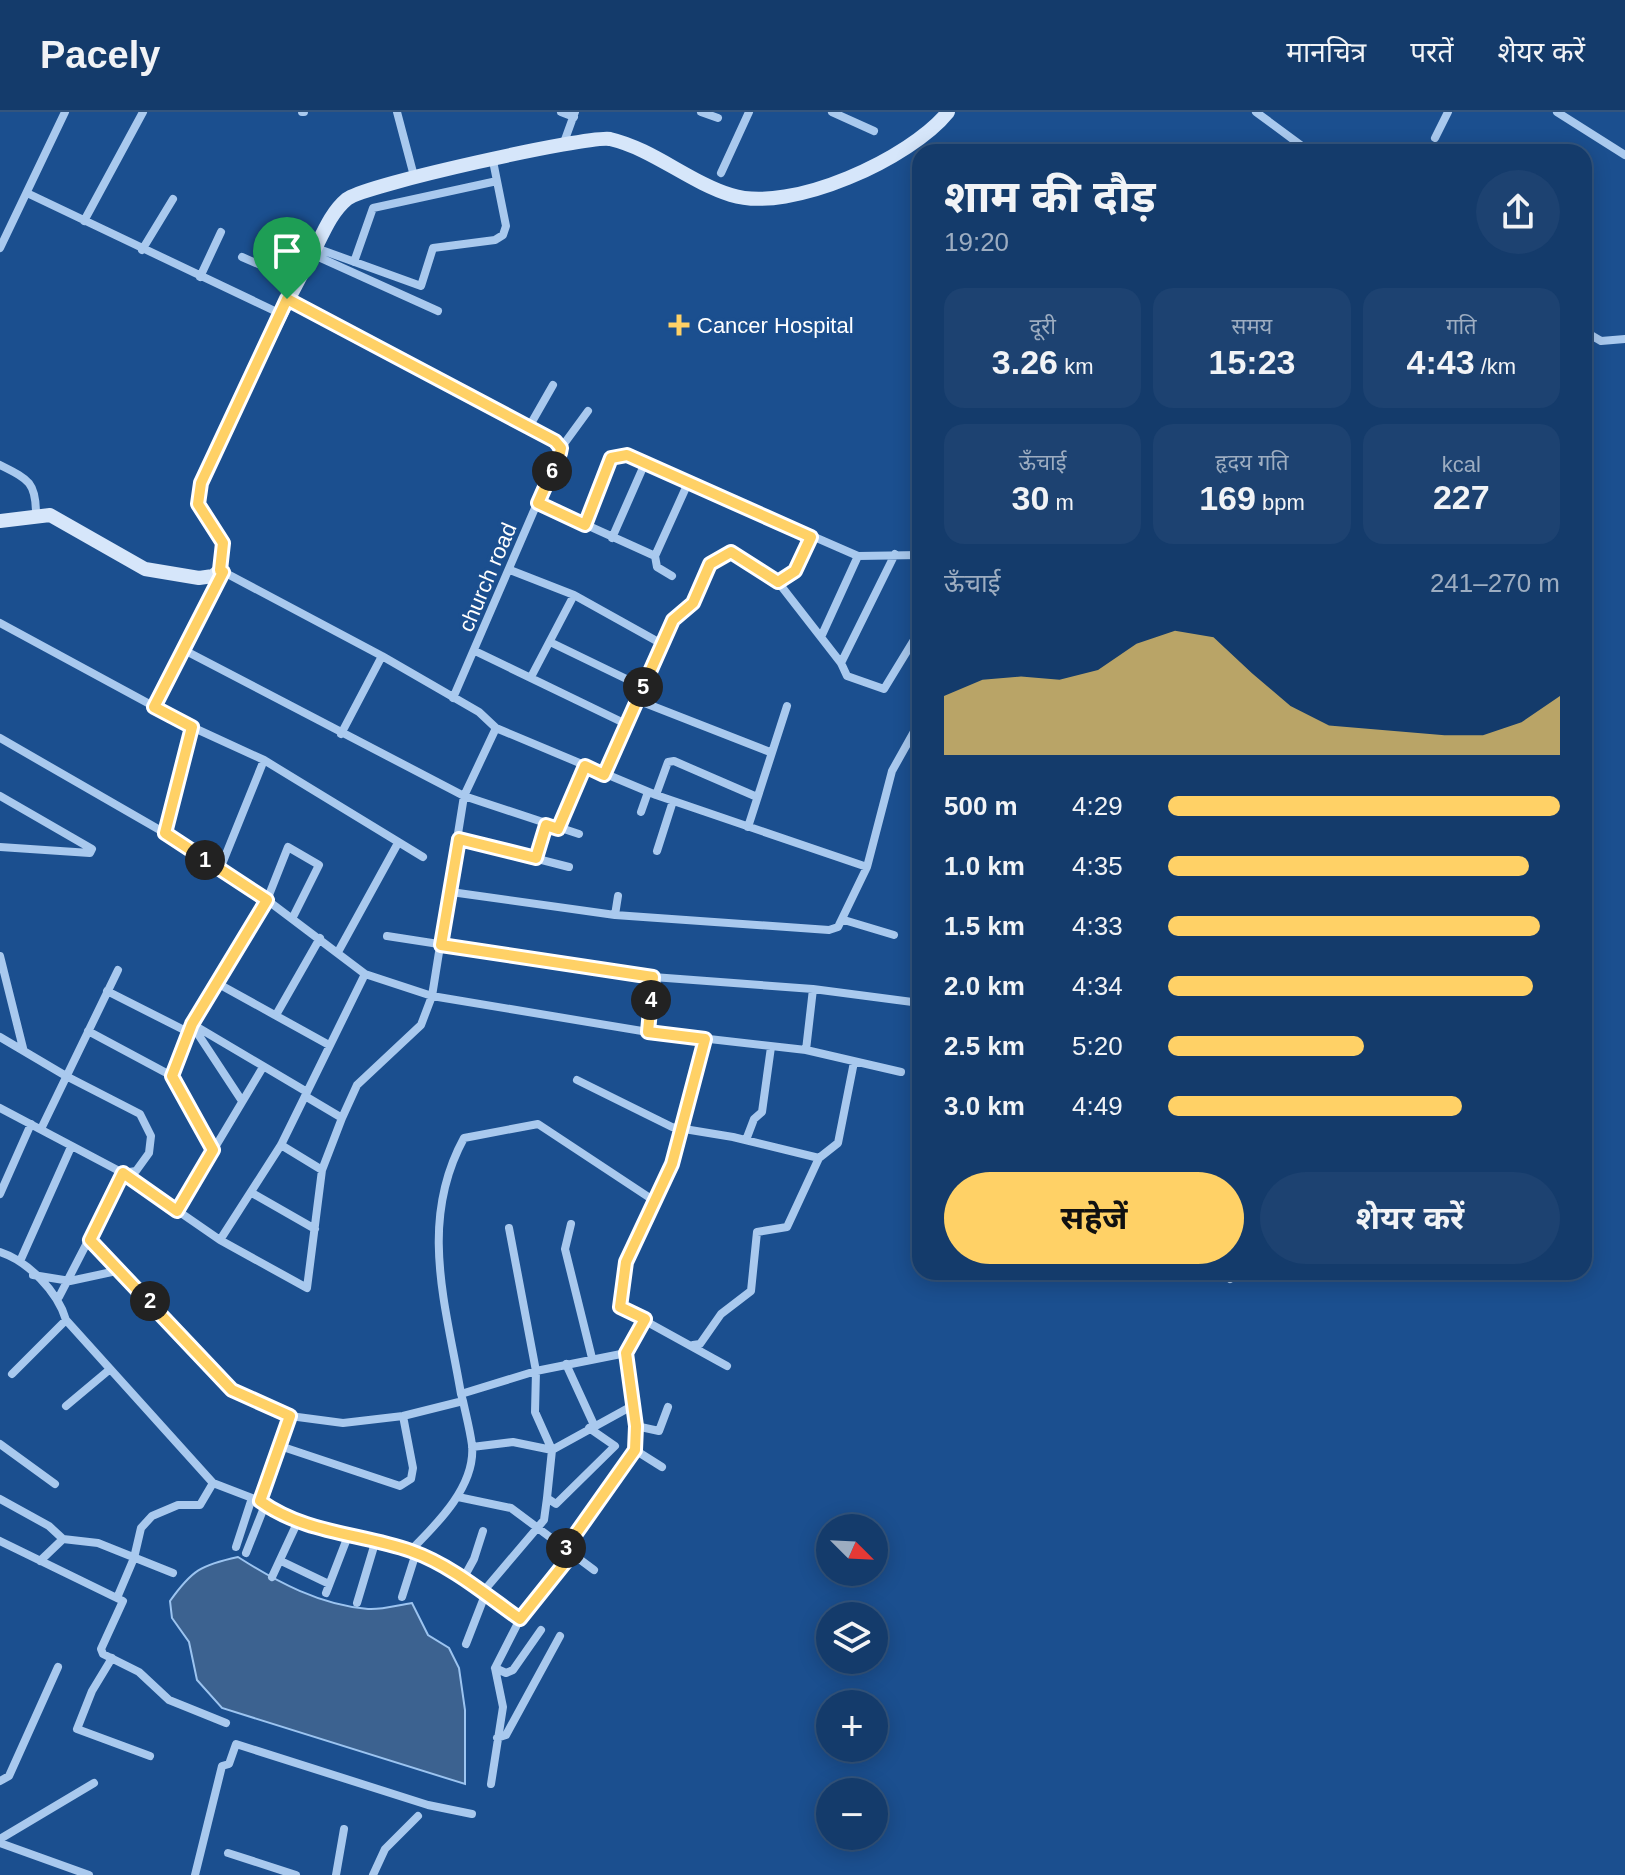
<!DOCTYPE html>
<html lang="hi">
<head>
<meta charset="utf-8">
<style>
  body { margin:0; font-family:Helvetica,"Noto Sans Devanagari",sans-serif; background:#1d4271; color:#f1f3f6; height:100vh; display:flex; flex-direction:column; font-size:30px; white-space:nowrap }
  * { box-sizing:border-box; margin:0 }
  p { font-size:26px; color:#9dadc1 }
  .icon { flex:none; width:44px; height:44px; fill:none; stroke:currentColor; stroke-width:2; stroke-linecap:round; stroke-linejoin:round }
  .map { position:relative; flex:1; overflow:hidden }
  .panel { position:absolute; left:912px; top:32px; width:680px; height:1136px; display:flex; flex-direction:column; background:#143b6b; border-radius:24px; box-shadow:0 4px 20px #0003,0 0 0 2px #33557e }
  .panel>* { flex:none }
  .needle { width:52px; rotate:114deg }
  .buttons { position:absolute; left:816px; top:1402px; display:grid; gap:16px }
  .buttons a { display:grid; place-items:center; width:72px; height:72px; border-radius:50%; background:#143b6b; box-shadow:0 4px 20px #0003,0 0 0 2px #33557e; font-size:40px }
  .pin { position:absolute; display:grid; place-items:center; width:68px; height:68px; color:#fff; margin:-82px -34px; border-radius:50% 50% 50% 0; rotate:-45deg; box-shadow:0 0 8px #0007 }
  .pin .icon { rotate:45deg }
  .km { position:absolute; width:40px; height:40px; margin:-20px; border-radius:50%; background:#222; color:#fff; font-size:22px; line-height:40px; text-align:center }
  .round { display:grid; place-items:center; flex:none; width:84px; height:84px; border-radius:42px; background:#1d4271 }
  .overview { display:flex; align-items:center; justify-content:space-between; height:136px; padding:0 32px }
  h1 { font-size:44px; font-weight:700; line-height:60px }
  .stats { display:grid; grid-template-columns:repeat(3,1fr); gap:12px; height:136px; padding:8px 32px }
  .stats div { display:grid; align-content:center; border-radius:20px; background:#1d4271; text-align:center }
  .stats b { font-size:34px; font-weight:700 }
  .stats small { font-size:22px; font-weight:400 }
  .stats p { font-size:22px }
  .chart { height:224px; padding:16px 32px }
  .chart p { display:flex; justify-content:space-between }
  .chart svg { width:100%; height:144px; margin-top:8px; fill:#ffd166; opacity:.7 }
  .primary-button { display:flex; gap:16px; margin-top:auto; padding:16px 32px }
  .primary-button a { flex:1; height:92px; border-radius:48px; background:#ffd166; color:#111; font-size:32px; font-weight:700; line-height:92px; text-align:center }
  .primary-button a+a { background:#1d4271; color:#f1f3f6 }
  ul { padding:0 32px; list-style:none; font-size:26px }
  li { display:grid; grid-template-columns:128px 96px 1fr; align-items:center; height:60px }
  li i { height:20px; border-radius:10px; background:#ffd166 }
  header { display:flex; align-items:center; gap:48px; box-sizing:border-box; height:112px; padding:0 40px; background:#143b6b; border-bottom:2px solid #33557e }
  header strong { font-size:38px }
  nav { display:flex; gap:44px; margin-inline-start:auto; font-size:28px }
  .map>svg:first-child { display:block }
  .water { fill:#3c6290; stroke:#9cc4f0; stroke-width:2 }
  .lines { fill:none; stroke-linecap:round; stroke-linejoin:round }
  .street { stroke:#a9c9ee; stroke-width:8 }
  .secondary { stroke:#d6e6fa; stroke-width:14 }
  .route-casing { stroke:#fff; stroke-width:16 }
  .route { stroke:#ffd166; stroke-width:10 }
  .poi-dot { fill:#ffd166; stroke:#1b4f8f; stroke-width:3 }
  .labels { text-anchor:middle; stroke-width:7; stroke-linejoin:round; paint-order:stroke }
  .poi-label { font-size:22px; fill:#fff; stroke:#1b4f8f; text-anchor:start }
  .street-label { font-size:22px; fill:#fff; stroke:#1b4f8f }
</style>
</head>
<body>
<header>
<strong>Pacely</strong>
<nav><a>मानचित्र</a><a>परतें</a><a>शेयर करें</a></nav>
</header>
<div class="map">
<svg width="1625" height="1763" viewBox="0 0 1625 1763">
  <rect width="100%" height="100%" fill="#1b4f8f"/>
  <path class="water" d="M 238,1445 C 277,1470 320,1493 368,1497 C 382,1498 398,1493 412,1491 L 428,1523 L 449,1536 L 459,1556 L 465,1598 L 465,1672 L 222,1596 L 197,1568 L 189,1530 L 172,1506 L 170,1489 C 192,1458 201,1453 238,1445 Z"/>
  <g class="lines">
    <path class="street" d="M 302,0 L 304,0
      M 397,0 L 414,64
      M 561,0 L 574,5
      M 701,0 L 718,6
      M 832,0 L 874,19
      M 1256,0 L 1310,40
      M 1557,0 L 1625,43
      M 1435,26 L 1448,0
      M 563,33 L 575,0
      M 721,61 L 749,0
      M 27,81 L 279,201
      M 84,109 L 143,0
      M 0,136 L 65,0
      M 316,136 L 421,174 L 433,136 L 495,128 L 503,123 L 506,114 L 493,49
      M 142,138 L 173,87
      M 312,142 L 438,199
      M 242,145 L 297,169
      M 354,150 L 373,96 L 497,69
      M 200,165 L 221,120
      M 289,166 L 308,130
      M 287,187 L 555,329 L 561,336 L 453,586
      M 1584,219 L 1601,229 L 1625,227
      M 529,315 L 553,273
      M 561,336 L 588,299
      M 0,353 C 28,367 36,370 36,402
      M 538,391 L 655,444 L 657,455 L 672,464
      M 585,413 L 611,346 L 627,343 L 858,444 L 920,443
      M 612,426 L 645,351
      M 655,444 L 688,371
      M 220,458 L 382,544 L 479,600 L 496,616 L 656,683 L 867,755
      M 510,458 L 574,483 L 662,532
      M 778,470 L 795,459 L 811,425
      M 0,511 L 192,615 L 264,648 L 423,745
      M 821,525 L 858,444
      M 550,530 L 643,575
      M 184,538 L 464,684 L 579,722
      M 475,539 L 626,612
      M 841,551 L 895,442
      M 531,565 L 574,483
      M 637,588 L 770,640
      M 154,595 L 223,461
      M 341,622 L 382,544
      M 0,626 L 165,721 L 267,788 L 365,862 L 432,884 L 648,920 L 806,938 L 901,960
      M 604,663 L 673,508 C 679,503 688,497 693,491 C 708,470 704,450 731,440 L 778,470 L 841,551 L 847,564 L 884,577 L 920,518
      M 656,683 L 668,650 L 674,649 L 757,685
      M 0,684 L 92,737 L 90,741 L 0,735
      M 641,700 L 648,680
      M 748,715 L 787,594
      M 558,717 L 585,654
      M 165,721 L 192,615
      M 459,727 L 569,755
      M 657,739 L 673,689
      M 536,746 L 546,713
      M 220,757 L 264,648
      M 451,780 L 615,803 L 829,818 L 838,815 L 867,755 L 892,659 L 920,609
      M 615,803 L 618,784
      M 844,808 L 894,823
      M 387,824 L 653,865 L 813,877 L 920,891
      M 338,840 L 398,731
      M 0,844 L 23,936
      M 215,870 L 329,933
      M 107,879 L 188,920
      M 276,903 L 320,826
      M 192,912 L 307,980
      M 194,916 L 242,989
      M 88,919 L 172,964 L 213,1038
      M 648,920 L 653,865
      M 0,925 L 66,964 L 140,1002 L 151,1024 L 149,1041 L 136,1059 L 123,1061 L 59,1185
      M 705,927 L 672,1052 L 626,1150 L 620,1195 L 727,1254
      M 806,938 L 813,877
      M 172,964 L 188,920 L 267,788 L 288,735 L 319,753 L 292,807
      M 577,968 L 672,1015 L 733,1025 L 819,1046
      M 305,984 L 342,1006
      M 0,996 L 123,1061 L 220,1128 L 307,1176 L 322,1058 L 342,1006 L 357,973 L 421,913 L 432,884 L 464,684 L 496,616
      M 41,1017 L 118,858
      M 746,1028 L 754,1007 L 762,1000 L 771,935
      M 281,1033 L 322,1058
      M 252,1081 L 315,1117
      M 0,1082 L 31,1012
      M 177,1099 L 263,955
      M 571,1112 L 565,1137 L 592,1246
      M 509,1116 L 536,1259 L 535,1300 L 552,1338 L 547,1386 L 556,1392 L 615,1334 L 589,1316
      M 90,1128 L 232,1278 L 290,1304 L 343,1311 L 403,1304 L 463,1289 L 461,1282 L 536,1259 L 626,1241
      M 220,1128 L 281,1033 L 365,862
      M 0,1140 C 28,1149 58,1180 66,1208 L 213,1371 L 260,1389 L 282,1404 L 328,1420 L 410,1439 L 468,1469 L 520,1507
      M 21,1147 L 71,1035
      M 33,1163 L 70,1169 L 121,1158
      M 1230,1167 L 1239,1160
      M 693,1233 L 700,1232 L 721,1202 L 751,1179 L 757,1120 L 787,1115 L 819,1046 L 838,1031 L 854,950
      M 566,1252 L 594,1313
      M 12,1262 L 66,1208
      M 461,1282 C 446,1193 418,1110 464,1026 L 538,1012 L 653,1088
      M 66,1294 L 109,1258
      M 636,1314 L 659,1319 L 668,1295
      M 0,1332 L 55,1372
      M 280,1334 L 400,1374 L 411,1367 L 413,1356 L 403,1304
      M 472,1335 L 513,1330 L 552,1338 L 632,1294
      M 635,1338 L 662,1355
      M 458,1385 L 511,1396 L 594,1458
      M 0,1387 L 49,1414 L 63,1427
      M 260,1389 L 290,1304
      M 0,1429 L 123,1489 L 101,1537 L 103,1542 L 139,1560 L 169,1588 L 226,1611
      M 236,1435 L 252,1386
      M 565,1437 L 635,1338 L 636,1314 L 626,1241 L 645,1207
      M 410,1439 C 437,1412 476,1374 472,1333 C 470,1318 466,1303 463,1289
      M 246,1441 L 265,1393
      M 40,1449 L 63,1427 L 98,1431 L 173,1461
      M 281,1449 L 329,1472
      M 272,1465 L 298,1409
      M 463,1467 L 474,1447 L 483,1419
      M 326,1481 L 348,1424
      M 482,1481 L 544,1408 L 547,1386
      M 402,1485 L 416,1441
      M 117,1486 L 134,1446 L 141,1416 L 152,1404 L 178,1393 L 200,1393 L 213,1371
      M 357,1491 L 375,1431
      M 466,1532 L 485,1483
      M 112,1546 L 92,1579 L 77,1617 L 150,1644
      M 495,1556 L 506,1561 L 513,1558 L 541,1518
      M 497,1626 L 506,1623 L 560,1524
      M 0,1669 L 9,1664 L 58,1555
      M 491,1672 L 503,1595 L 495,1556 L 520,1507 L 572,1442
      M 0,1727 L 94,1671
      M 0,1731 L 89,1763
      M 228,1741 L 296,1763
      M 195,1763 L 222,1654 L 229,1652 L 236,1632 L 428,1693 L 472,1702
      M 336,1763 L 344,1717
      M 373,1763 L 385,1737 L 418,1704"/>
    <path class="secondary" d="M 0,409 L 50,403 L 145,457 L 199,466 L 213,464 L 220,458 L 223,431 L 198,392 L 201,371 C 237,294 271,217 312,143 C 322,124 330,101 347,87 C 364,73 589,23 610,27 C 653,37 689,70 731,83 C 791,102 911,46 948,0"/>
  </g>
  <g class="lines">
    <g class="route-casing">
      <path id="route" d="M 287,187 L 555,329 L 561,336 L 560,341 L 538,391 L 585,413 L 611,346 L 627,343 L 811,425 L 795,459 L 778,470 L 731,440 L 710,452 L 693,491 L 673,508 L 604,663 L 585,654 L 558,717 L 546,713 L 536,746 L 459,727 L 441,833 L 653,865 L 648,920 L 705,927 L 672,1052 L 626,1150 L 620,1195 L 645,1207 L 626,1241 L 636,1314 L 635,1338 L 565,1437 L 572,1442 L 520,1507 C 486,1483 451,1453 411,1439 C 360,1421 306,1422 260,1389 L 290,1304 L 232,1278 L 90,1128 L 123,1061 L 177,1099 L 213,1038 L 172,964 L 192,912 L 267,788 L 165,721 L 192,615 L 154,595 L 223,460 L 220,458 L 223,431 L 198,392 L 201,371 Z"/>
    </g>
    <use href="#route" class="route"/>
  </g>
  <path class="poi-dot" d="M675 201h8v8h8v8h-8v8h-8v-8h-8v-8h8z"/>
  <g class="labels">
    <g class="poi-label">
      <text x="697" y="221">Cancer Hospital</text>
    </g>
    <g class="street-label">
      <text transform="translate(487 465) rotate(-67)" y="8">church road</text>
    </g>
  </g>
</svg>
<div class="buttons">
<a><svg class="needle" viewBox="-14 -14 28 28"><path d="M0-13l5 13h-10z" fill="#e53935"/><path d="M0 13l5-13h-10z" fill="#9dadc1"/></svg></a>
<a><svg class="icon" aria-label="layers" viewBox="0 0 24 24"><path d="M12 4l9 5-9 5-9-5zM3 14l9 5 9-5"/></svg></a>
<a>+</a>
<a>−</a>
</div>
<div class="pin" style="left:287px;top:187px;background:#1e9e55"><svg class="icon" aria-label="arrive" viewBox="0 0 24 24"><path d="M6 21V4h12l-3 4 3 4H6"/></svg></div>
<b class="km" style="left:205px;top:748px">1</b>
<b class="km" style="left:150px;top:1189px">2</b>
<b class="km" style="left:566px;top:1436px">3</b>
<b class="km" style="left:651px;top:888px">4</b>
<b class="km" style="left:643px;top:575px">5</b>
<b class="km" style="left:552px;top:359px">6</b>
<section class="panel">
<div class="overview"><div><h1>शाम की दौड़</h1><p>19:20</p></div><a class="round"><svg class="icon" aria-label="share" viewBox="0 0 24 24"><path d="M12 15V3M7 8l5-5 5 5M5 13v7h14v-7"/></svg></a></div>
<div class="stats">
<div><p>दूरी</p><b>3.26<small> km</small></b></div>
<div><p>समय</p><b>15:23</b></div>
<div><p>गति</p><b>4:43<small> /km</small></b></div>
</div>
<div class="stats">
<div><p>ऊँचाई</p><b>30<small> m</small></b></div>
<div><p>हृदय गति</p><b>169<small> bpm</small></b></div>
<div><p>kcal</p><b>227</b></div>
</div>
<div class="chart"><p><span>ऊँचाई</span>241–270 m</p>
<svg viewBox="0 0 160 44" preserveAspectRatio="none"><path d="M0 44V26L10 21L20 20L30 21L40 18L50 10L60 6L70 8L80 19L90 29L100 35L110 36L120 37L130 38L140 38L150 34L160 26V44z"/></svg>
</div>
<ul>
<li><b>500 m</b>4:29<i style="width:100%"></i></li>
<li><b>1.0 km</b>4:35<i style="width:92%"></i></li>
<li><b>1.5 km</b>4:33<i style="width:95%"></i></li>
<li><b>2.0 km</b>4:34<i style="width:93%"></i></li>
<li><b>2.5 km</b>5:20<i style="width:50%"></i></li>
<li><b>3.0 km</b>4:49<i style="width:75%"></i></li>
</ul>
<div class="primary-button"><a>सहेजें</a><a>शेयर करें</a></div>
</section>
</div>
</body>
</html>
